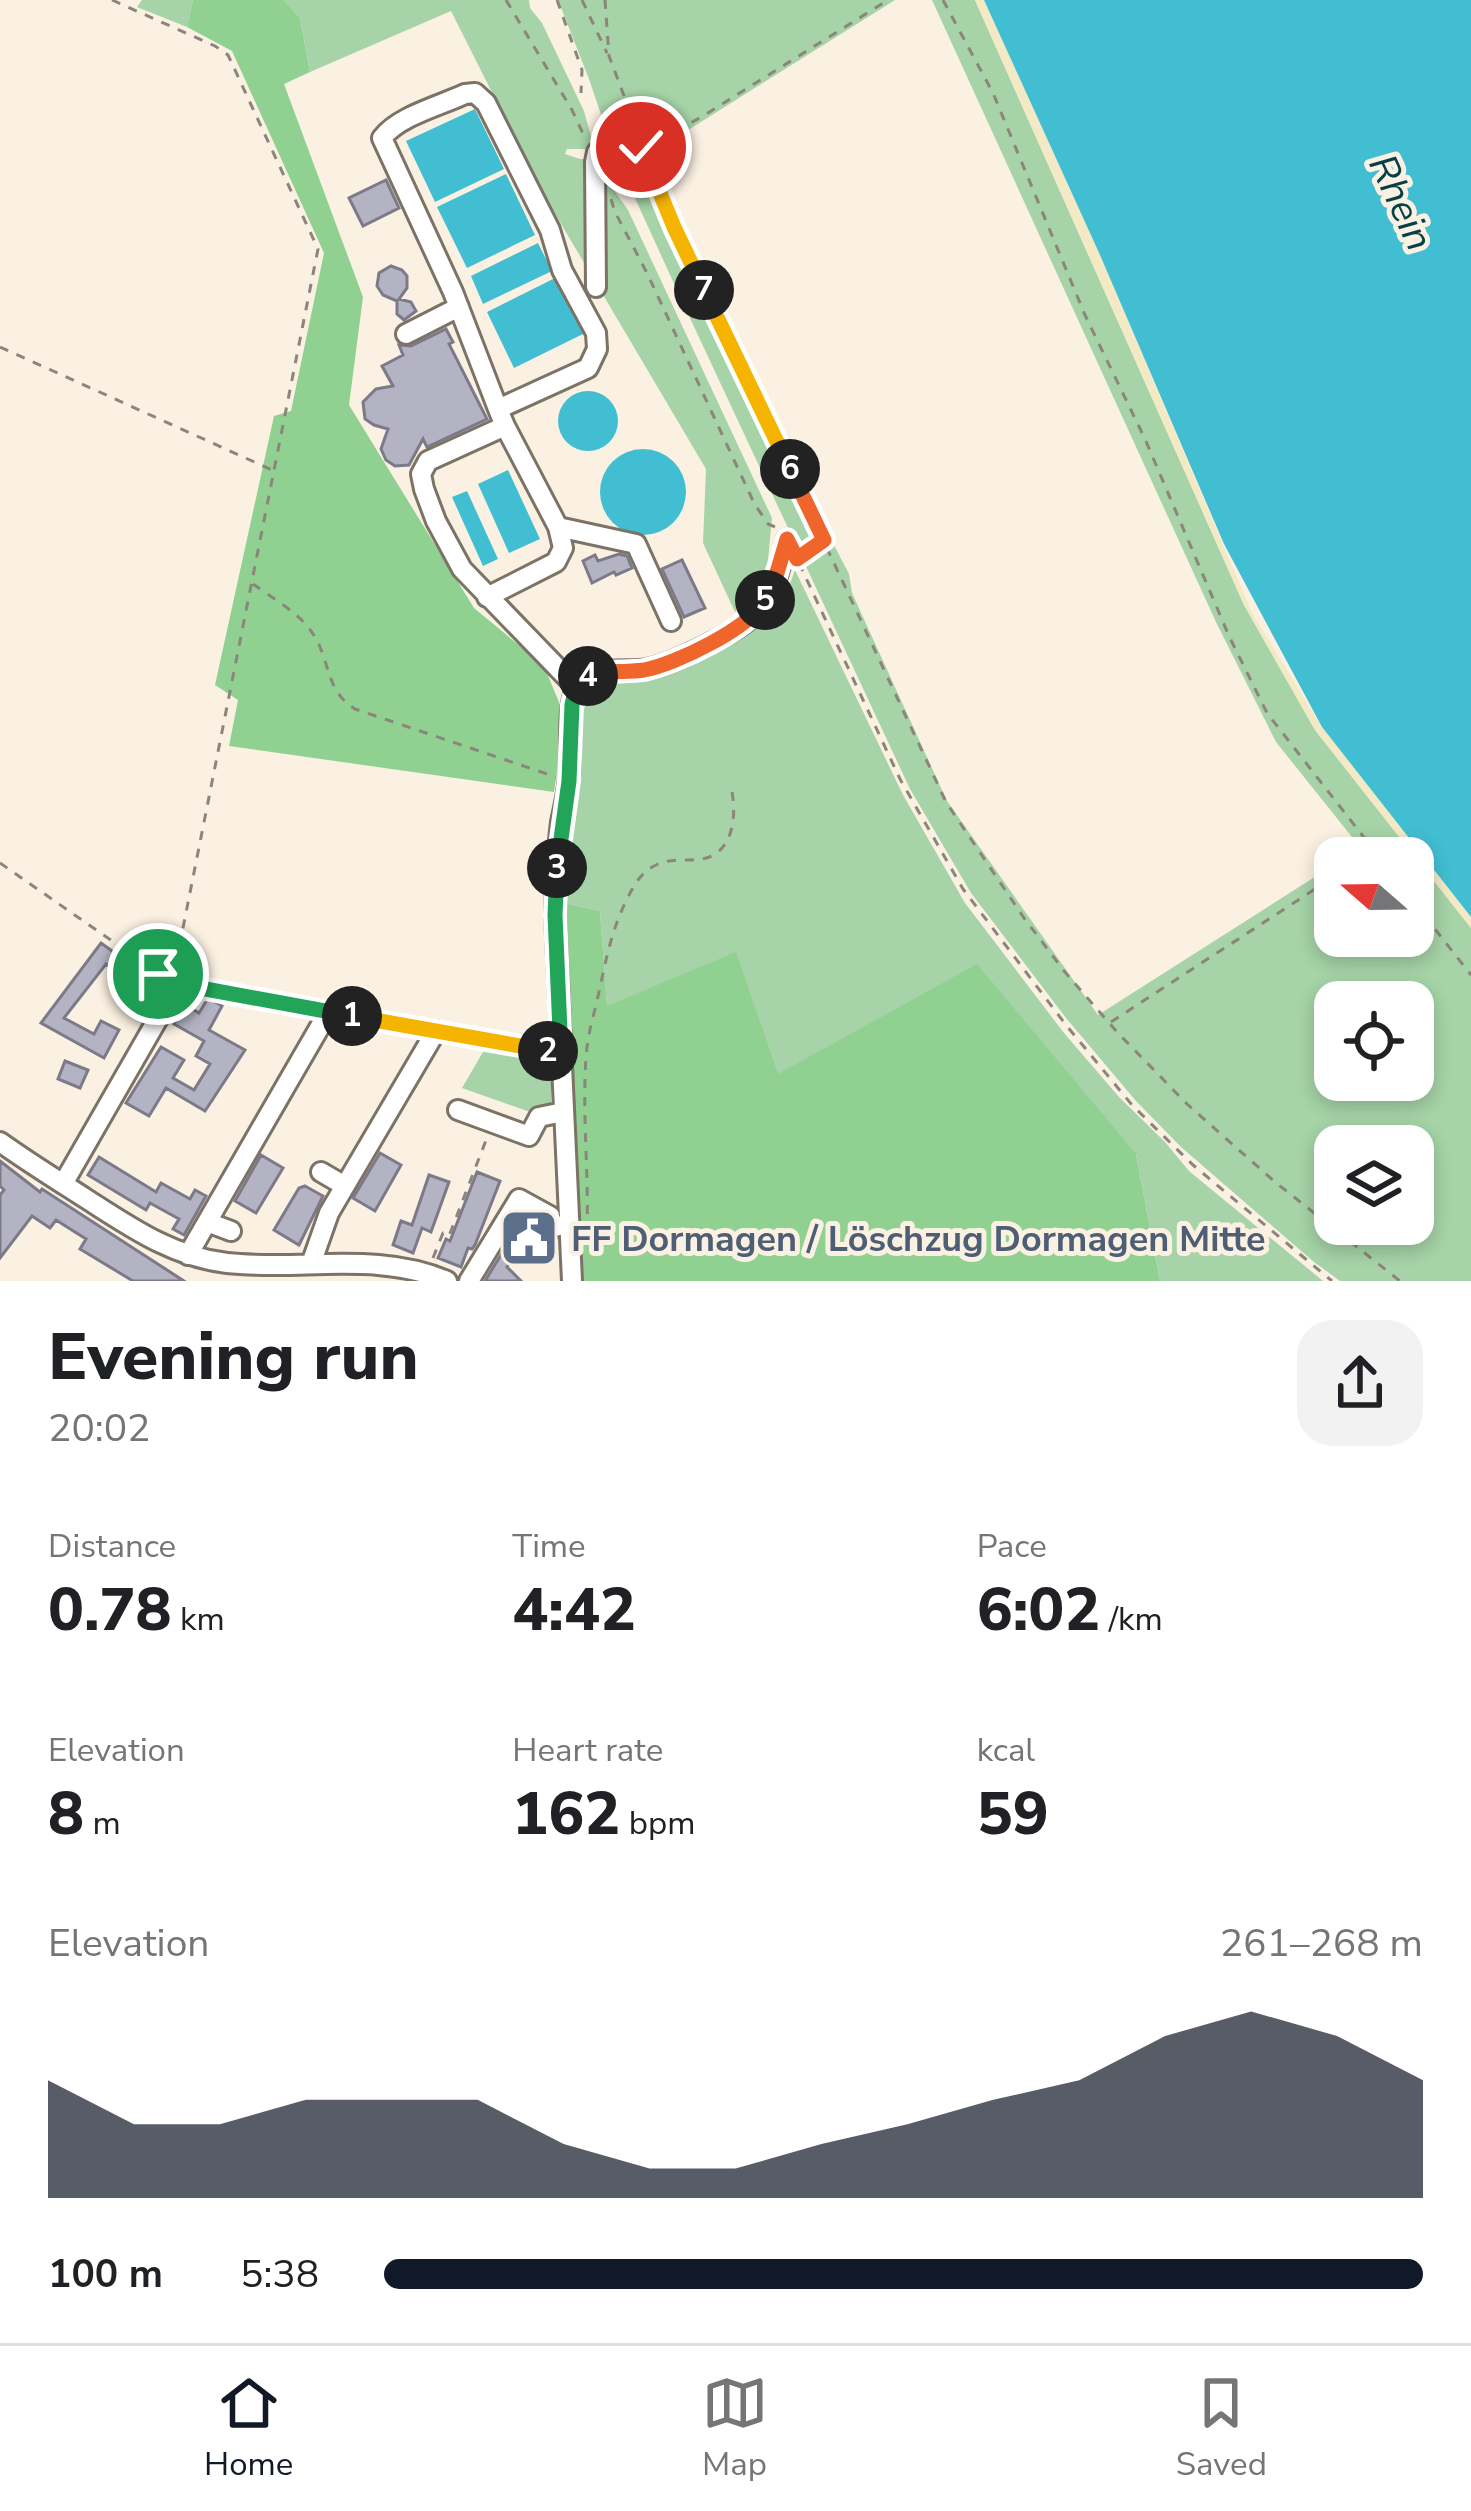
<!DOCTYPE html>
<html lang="en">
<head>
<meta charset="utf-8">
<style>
  body { margin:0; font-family:"Nunito Sans",sans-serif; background:#f2f2f2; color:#202124; height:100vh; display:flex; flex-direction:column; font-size:45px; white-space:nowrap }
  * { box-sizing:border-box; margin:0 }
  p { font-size:39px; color:#757577 }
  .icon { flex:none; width:66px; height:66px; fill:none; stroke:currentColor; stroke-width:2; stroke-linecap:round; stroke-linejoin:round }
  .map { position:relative; height:1281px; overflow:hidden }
  .side { display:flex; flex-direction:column; background:#fff; flex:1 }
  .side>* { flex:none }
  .needle { width:78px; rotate:290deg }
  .fabs { position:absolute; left:1314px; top:837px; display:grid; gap:24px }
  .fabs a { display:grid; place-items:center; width:120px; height:120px; border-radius:24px; background:#fff; box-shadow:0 6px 18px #0003; font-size:60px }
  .pin { position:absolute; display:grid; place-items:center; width:102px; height:102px; color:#fff; margin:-51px; border:6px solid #fff; border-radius:50%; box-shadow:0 3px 12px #0007 }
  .km { position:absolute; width:60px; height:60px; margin:-30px; border-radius:50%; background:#222; color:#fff; font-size:33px; line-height:60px; text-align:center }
  .round { display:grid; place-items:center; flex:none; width:126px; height:126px; border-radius:36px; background:#f2f2f2 }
  .summary { display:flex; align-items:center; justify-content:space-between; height:204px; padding:0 48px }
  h1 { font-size:66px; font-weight:800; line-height:90px }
  .figures { display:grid; grid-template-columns:repeat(3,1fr); gap:18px; height:204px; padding:12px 48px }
  .figures div { display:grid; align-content:center }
  .figures b { font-size:60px; font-weight:800 }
  .figures small { font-size:33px; font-weight:400 }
  .figures p { font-size:33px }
  .chart { height:336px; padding:24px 48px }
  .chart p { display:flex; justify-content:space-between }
  .chart svg { width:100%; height:216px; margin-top:12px; fill:#111827; opacity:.7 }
  ul { padding:0 48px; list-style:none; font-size:39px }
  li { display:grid; grid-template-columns:192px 144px 1fr; align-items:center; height:90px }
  li i { height:30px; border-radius:15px; background:#111827 }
  .menu { display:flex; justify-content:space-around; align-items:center; height:168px; border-top:3px solid #e0e0e0; background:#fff; font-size:33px; color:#757577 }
  .menu a { display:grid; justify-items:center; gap:6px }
  .menu .current { color:#111827 }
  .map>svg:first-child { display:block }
  .green { fill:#a6d3a7; fill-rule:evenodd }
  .forest { fill:#90d192 }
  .sand { fill:#f3e9c4 }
  .water { fill:#41bed1 }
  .building { fill:#b4b3c3; stroke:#7c7a89; stroke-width:3 }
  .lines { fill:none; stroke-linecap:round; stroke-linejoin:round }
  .minor-casing { stroke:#7c7366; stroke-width:24 }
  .path { stroke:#8c857b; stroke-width:3; stroke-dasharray:9 9; stroke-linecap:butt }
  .minor { stroke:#fff; stroke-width:18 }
  .split-1-casing { stroke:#fff; stroke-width:24 }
  .split-2-casing { stroke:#fff; stroke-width:24 }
  .split-3-casing { stroke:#fff; stroke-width:24 }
  .split-4-casing { stroke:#fff; stroke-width:24 }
  .split-5-casing { stroke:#fff; stroke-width:24 }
  .split-6-casing { stroke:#fff; stroke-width:24 }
  .split-7-casing { stroke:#fff; stroke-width:24 }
  .split-8-casing { stroke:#fff; stroke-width:24 }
  .split-1 { stroke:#22a559; stroke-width:15 }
  .split-2 { stroke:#f5b400; stroke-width:15 }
  .split-3 { stroke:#22a559; stroke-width:15 }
  .split-4 { stroke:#22a559; stroke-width:15 }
  .split-5 { stroke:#f0652b; stroke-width:15 }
  .split-6 { stroke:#f0652b; stroke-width:15 }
  .split-7 { stroke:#f5b400; stroke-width:15 }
  .split-8 { stroke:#f5b400; stroke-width:15 }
  .labels { text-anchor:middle; stroke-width:10; stroke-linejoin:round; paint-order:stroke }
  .service-label { font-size:36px; font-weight:bold; fill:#4e5e75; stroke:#fbf1e2; text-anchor:start }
  .water-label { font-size:39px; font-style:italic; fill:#053f47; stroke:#fbf1e2 }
</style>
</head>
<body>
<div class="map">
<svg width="1471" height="1281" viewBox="0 0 1471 1281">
  <rect width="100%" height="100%" fill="#fbf1e2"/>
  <path class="green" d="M 142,0 L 193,0 L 187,27 L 137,7 Z
    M 284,0 L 529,0 L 530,8 L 542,23 L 584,111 L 592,140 L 590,149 L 567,149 L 565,154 L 580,159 L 592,159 L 628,210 L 772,518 L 768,560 L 759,588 L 735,612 L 703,543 L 706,469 L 541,190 L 451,11 L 310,72 L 300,18 Z
    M 558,0 L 895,0 L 650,154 L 673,210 L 823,524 L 849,574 L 852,593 L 947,801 L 1098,1015 L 1335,864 L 1335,936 L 1413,936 L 1413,858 L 1344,858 L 1360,847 L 1276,742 L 1216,622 L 932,0 L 975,0 L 1244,605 L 1315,730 L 1471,928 L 1471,1281 L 1340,1281 L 1314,1262 L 1181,1147 L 1136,1101 L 1066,1018 L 971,893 L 910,789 L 682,301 L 613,150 L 589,79 ZM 1335,1002 L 1413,1002 L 1413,1080 L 1335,1080 ZM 1335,1146 L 1413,1146 L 1413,1224 L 1335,1224 Z
    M 795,570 L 903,795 L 965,903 L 1064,1033 L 1119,1097 L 1165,1142 L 1189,1171 L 1323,1281 L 1160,1281 L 1136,1154 L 778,1074 L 607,1007 L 600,911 L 565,903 L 579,728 L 588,695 L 611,680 L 650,679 L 738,640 L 785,598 Z
    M 487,1045 L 551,1058 L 551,1104 L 533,1113 L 462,1088 Z"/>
  <path class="forest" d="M 193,0 L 284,0 L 300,18 L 310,72 L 284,84 L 363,297 L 349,405 L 474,608 L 544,666 L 561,707 L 562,736 L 554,792 L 229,746 L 238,700 L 215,685 L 274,416 L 291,411 L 324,253 L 232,51 L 187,27 Z
    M 565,903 L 600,911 L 607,1006 L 736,952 L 778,1074 L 977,964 L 1136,1154 L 1160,1281 L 581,1281 Z"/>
  <path class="sand" d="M 975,0 L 984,0 L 1100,255 L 1252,613 L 1322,727 L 1471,917 L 1471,928 L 1315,730 L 1244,605 Z"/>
  <path class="water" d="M 984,0 L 1471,0 L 1471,917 L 1322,727 L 1224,544 L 1100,255 Z
    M 475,109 L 504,169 L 435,202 L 406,141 Z
    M 506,174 L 535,235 L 467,268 L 437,207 Z
    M 538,243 L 552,271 L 483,304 L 471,276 Z
    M 559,276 L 585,333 L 514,368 L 487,312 Z
    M558 421a30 30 0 1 1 60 0a30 30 0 1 1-60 0Z
    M600 492a43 43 0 1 1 86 0a43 43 0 1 1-86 0Z
    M 508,470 L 540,539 L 509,553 L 478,484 Z
    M 467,491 L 498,559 L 483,566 L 452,497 Z"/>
  <path class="building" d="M 386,180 L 399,208 L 363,226 L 349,198 Z
    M 391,266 L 402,270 L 407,276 L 407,288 L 399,299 L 411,302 L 416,311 L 404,320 L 397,314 L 397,301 L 383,295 L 377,286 L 379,273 Z
    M 446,329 L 453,342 L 449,344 L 487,419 L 427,447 L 423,439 L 409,465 L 395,466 L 386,460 L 381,449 L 388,429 L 374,425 L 365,419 L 363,402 L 376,389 L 393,386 L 382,366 L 403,355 L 399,345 L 411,346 Z
    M 619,554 L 627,556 L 632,568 L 616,575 L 614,572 L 592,583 L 583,561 L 595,555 L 598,561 Z
    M 682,560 L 705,608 L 684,617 L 662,569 Z
    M 101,943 L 140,971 L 134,983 L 106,964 L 64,1018 L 94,1034 L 101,1021 L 119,1030 L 104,1058 L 41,1023 Z
    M 208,998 L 222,1006 L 209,1030 L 245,1050 L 205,1111 L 166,1088 L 149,1116 L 126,1103 L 161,1047 L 184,1060 L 173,1078 L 194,1090 L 210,1064 L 196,1056 L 204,1041 L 174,1024 L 185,1005 L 199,1013 Z
    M 65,1061 L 88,1070 L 80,1088 L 58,1079 Z
    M 380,1153 L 401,1165 L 375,1211 L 353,1198 Z
    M 261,1155 L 283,1168 L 256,1213 L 235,1201 Z
    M 99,1157 L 156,1192 L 161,1183 L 190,1199 L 195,1190 L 206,1196 L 184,1235 L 173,1229 L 179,1219 L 150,1203 L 146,1210 L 88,1175 Z
    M 0,1161 L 40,1192 L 42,1189 L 184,1281 L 133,1281 L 80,1249 L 86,1239 L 56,1220 L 50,1228 L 32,1216 L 0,1258 L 0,1195 L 4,1190 L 0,1186 Z
    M 477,1172 L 500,1181 L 475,1245 L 472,1249 L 468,1248 L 461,1267 L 438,1258 L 446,1239 L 450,1241 Z
    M 429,1175 L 449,1182 L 431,1232 L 422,1228 L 413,1253 L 393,1245 L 401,1221 L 412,1225 Z
    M 305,1186 L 323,1196 L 299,1245 L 274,1230 L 299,1188 Z
    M 524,1217 L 534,1222 L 507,1267 L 521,1281 L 485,1281 Z"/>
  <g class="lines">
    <g class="minor-casing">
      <path id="minor" d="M 596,287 L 595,162 L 597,152 L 604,146
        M 406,334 L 459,307
        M 505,426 L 428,461 L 421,474 L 424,489 L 436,521 L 462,569 L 576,687
        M 558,527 L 636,544 L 671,621
        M 487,597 L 556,562 L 563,548 L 558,527 L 505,426 L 498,409 L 453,292 L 382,138 C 399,116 439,106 465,94 L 475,93 L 486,103 L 550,230 L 562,270 L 596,333 L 597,349 L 588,368 L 498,409
        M 458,1110 L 529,1136 L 539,1117 L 563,1112
        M 0,1142 C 28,1162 57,1180 85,1198 C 130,1227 173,1257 227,1263 C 301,1271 378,1251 447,1281
        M 321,1172 L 345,1186
        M 63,1184 L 160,1015 L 172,982
        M 207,1222 L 231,1231
        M 188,1255 L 329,1011
        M 311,1264 L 329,1213 L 436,1031
        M 469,1281 L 519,1199 L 550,1216 L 550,1228 L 567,1224
        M 572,1281 L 555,915 C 556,884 557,853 561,822 C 564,807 568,792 569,777 C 572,754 566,703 578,685 C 592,664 626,673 647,669 C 674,664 745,629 761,608 C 776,589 781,562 787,539"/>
    </g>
    <path class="path" d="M 112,0 L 215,46 L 228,55 L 318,249 L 175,968
      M 506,0 L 572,110 L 586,140
      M 557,0 L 582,70 L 581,93
      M 582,0 L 607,53
      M 605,0 L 609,56 L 674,228 L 758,401 L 946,802 L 1024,918 L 1064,971 L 1117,1032 L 1187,1104 L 1275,1182 L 1400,1281
      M 943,0 L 993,93 L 1085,315 L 1145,439 L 1229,636 L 1267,713 L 1380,858
      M 643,146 L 662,139 L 703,116 L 888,0
      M 611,199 L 615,212 L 647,273 L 754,503 L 768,524 L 775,527
      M 0,347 L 272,470
      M 798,558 L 824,540
      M 799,563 L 900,779 L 963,889 L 1066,1025 L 1132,1105 L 1193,1165 L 1332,1281
      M 253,584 C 272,598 301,614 313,634 C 331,661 325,691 355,709 L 556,777
      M 0,863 L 161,975
      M 1413,901 L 1471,975
      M 186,985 L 313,1008
      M 346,1014 L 419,1027
      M 1111,1022 L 1335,876
      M 452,1034 L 543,1050
      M 587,1232 C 589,1174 582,1115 586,1058 C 587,1042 590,1028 594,1013 C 605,970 607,940 627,899 C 634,885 641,872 656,865 C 670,858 686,861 701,859 C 735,855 738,810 730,784
      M 433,1258 L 443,1233 L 449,1236 L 488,1135"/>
    <use href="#minor" class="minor"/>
  </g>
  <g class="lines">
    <g class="split-1-casing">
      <path id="split-1" d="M 158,974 L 184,985 L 352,1016"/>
    </g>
    <g class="split-2-casing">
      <path id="split-2" d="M 352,1016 L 548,1051"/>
    </g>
    <g class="split-3-casing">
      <path id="split-3" d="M 548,1051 L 561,1054 L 555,915 L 557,868"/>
    </g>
    <g class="split-4-casing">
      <path id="split-4" d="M 557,868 L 569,781 L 572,705 L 576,687 L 588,676"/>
    </g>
    <g class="split-5-casing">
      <path id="split-5" d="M 588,676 C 607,669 625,673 644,670 C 676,664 750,628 765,600"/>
    </g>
    <g class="split-6-casing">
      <path id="split-6" d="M 765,600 L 774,583 L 787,539 L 797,559 L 824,540 L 790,469"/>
    </g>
    <g class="split-7-casing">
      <path id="split-7" d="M 704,290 L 790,469"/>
    </g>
    <g class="split-8-casing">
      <path id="split-8" d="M 641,147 L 674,227 L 704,290"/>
    </g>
    <use href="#split-1" class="split-1"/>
    <use href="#split-2" class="split-2"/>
    <use href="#split-3" class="split-3"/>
    <use href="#split-4" class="split-4"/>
    <use href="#split-5" class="split-5"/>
    <use href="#split-6" class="split-6"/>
    <use href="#split-7" class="split-7"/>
    <use href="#split-8" class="split-8"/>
  </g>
  <defs>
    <g id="civic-square" transform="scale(3)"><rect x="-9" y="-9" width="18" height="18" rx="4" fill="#5c6f8a" stroke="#fbf1e2"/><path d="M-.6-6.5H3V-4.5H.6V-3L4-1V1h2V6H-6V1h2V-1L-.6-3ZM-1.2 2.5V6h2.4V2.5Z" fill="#fff"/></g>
  </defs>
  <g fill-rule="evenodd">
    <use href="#civic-square" x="529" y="1238"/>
  </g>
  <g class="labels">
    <g class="service-label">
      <text x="571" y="1251">FF Dormagen / Löschzug Dormagen Mitte</text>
    </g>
    <g class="water-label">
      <text transform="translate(1402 202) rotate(65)" y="14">Rhein</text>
    </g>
  </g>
</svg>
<div class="fabs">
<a><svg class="needle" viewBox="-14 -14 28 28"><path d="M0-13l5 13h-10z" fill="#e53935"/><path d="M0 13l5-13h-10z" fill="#757577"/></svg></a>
<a><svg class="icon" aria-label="locate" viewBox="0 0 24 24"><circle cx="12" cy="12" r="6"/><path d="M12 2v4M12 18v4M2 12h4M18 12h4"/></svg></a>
<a><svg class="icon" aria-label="layers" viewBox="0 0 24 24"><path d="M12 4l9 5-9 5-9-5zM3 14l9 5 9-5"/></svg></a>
</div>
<div class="pin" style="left:158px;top:974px;background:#1e9e55"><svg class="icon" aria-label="arrive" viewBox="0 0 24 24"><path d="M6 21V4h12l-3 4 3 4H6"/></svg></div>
<div class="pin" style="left:641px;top:147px;background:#d93025"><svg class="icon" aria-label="check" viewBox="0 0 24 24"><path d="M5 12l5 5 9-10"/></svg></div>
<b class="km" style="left:352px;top:1016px">1</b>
<b class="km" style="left:548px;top:1051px">2</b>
<b class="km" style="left:557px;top:868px">3</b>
<b class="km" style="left:588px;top:676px">4</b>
<b class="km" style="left:765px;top:600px">5</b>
<b class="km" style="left:790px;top:469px">6</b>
<b class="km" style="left:704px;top:290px">7</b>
</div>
<section class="side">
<div class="summary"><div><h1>Evening run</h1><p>20:02</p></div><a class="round"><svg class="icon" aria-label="share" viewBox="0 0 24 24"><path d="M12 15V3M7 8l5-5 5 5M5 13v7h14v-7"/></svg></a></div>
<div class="figures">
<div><p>Distance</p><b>0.78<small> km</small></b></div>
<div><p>Time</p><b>4:42</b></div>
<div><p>Pace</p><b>6:02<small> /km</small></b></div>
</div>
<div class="figures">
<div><p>Elevation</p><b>8<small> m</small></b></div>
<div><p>Heart rate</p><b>162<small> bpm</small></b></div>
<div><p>kcal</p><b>59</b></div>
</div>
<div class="chart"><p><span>Elevation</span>261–268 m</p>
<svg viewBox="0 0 160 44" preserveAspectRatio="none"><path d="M0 44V20L10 29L20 29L30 24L40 24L50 24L60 33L70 38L80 38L90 33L100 29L110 24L120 20L130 11L140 6L150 11L160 20V44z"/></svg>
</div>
<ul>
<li><b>100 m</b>5:38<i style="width:100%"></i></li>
</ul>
</section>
<nav class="menu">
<a class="current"><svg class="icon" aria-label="home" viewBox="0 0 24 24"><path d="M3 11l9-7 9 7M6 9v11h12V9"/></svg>Home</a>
<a><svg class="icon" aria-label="map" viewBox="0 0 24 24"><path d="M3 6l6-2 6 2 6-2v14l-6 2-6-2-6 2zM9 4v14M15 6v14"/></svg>Map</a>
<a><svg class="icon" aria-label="saved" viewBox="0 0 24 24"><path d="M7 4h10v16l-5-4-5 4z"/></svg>Saved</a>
</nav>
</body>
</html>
